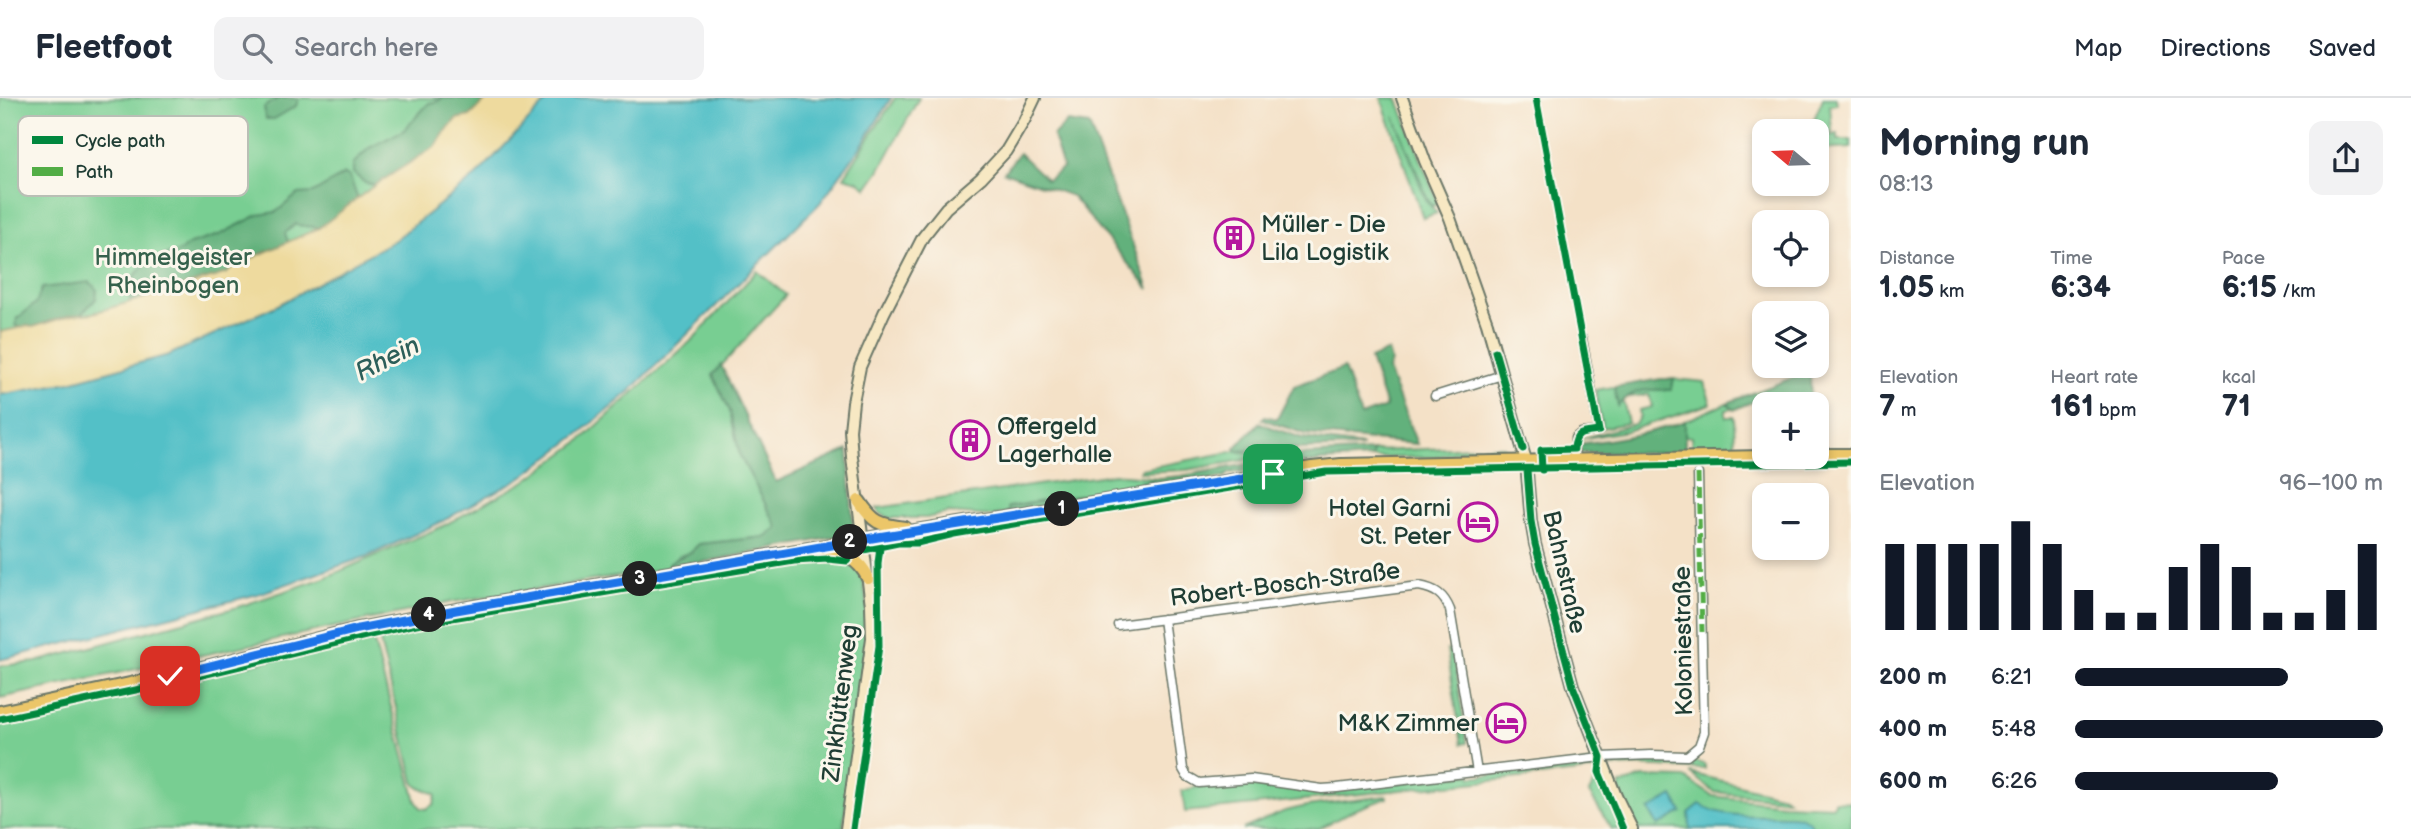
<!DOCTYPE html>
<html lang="en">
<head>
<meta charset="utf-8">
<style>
  body { margin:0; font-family:"Balsamiq Sans",sans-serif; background:#f2f2f3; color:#1f2937; height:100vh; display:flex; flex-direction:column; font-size:26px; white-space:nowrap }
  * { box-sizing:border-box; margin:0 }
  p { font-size:23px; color:#747a83 }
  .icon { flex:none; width:38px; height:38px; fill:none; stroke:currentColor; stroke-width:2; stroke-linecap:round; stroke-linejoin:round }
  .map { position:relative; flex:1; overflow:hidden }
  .side { display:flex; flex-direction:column; background:#fff; width:560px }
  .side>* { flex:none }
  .needle { width:46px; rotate:289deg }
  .buttons { position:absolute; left:1752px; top:21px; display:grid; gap:14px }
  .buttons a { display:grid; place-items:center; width:77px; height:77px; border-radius:14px; background:#fff; box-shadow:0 4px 10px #0003; font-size:35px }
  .pin { position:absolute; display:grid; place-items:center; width:60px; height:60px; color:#fff; margin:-30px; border-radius:14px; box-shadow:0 4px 10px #0006 }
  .km { position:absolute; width:35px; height:35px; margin:-18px; border-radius:50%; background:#222; color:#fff; font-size:19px; line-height:35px; text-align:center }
  .round { display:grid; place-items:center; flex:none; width:74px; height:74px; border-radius:14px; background:#f2f2f3 }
  .overview { display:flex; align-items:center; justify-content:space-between; height:119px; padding:0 28px }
  h1 { font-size:38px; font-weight:700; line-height:52px }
  .stats { display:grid; grid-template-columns:repeat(3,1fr); gap:10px; height:119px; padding:7px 28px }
  .stats div { display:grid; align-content:center }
  .stats b { font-size:30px; font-weight:700 }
  .stats small { font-size:19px; font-weight:400 }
  .stats p { font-size:19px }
  .chart { height:196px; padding:14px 28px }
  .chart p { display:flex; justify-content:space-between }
  .chart svg { width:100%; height:126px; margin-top:7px; stroke:#111827; stroke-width:6 }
  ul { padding:0 28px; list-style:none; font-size:23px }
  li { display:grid; grid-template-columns:112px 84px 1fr; align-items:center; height:52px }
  li i { height:18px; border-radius:9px; background:#111827 }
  header { display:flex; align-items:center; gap:42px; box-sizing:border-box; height:98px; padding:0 35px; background:#fff; border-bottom:2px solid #e0e1e3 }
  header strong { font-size:33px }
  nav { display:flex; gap:38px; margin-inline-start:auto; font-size:24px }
  .search { width:490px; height:63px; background:#f2f2f3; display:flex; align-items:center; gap:18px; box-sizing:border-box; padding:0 24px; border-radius:14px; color:#747a83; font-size:26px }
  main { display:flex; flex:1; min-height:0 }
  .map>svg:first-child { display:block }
  .green { fill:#78ce92; stroke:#4c8663; stroke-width:2 }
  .forest { fill:#62b17c; stroke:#407758; stroke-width:2 }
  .sand { fill:#eeda9e; stroke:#868c69; stroke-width:2 }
  .water { fill:#52c0c7; stroke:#387e7e; stroke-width:2 }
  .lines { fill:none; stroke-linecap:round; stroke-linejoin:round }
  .street-casing { stroke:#6a7667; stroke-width:11 }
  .secondary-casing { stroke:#6a7667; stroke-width:14 }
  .primary-casing { stroke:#6a7667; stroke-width:16 }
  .street { stroke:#fff; stroke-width:8 }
  .secondary { stroke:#f7e8c3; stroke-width:10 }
  .primary { stroke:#ecc669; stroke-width:12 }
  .quiet { stroke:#52ad45; stroke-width:5; stroke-dasharray:10 5; stroke-linecap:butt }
  .cycleway-casing { stroke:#fbf7ec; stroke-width:11 }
  .cycleway { stroke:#00873e; stroke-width:7 }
  .route-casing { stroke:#fff; stroke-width:14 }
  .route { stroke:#1a73e8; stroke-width:9 }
  .labels { text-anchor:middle; stroke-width:6; stroke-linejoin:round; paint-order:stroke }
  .poi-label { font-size:24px; fill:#1f3d34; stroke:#fbf7ec; text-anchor:start }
  .park-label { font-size:24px; fill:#35614c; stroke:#fbf7ec }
  .street-label { font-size:24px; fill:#1f3d34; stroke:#fbf7ec }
  .water-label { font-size:26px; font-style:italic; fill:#2c5e59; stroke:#fbf7ec }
  .key { fill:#fbf7ec; stroke:#b9bfb5; stroke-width:2 }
  .key-label { font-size:19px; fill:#1f3d34 }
</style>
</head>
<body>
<header>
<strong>Fleetfoot</strong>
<div class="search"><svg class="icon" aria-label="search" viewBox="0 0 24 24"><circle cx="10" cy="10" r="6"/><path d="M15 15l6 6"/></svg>Search here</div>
<nav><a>Map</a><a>Directions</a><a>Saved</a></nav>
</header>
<main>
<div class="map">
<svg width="1851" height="731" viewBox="0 0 1851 731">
  <rect width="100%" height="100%" fill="#fbf7ec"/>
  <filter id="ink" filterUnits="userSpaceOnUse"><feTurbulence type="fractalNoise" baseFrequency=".0143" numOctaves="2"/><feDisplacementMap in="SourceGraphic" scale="14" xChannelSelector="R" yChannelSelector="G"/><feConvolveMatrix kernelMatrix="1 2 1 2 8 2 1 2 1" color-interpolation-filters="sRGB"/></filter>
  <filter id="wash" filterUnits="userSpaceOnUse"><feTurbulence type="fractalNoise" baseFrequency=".00686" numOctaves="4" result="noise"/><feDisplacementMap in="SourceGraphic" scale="28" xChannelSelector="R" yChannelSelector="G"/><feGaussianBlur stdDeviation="1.57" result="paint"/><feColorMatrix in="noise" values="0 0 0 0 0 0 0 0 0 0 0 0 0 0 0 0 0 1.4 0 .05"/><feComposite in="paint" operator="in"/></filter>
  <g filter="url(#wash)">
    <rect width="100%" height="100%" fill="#f4e1c7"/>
    <path class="green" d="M 0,0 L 688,0 L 0,398 Z
      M 895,0 L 919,0 L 879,73 L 867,90 L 858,83 L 844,79 Z
      M 1381,0 L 1397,0 L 1438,105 L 1433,108 L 1428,102 L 1394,18 L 1427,104 L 1437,115 L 1423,120 Z
      M 1823,0 L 1836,0 L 1837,6 L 1830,7 L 1832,34 L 1817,37 L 1816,33 L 1809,33 Z
      M 1838,36 L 1838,42 L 1851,42 L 1851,50 L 1817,52 L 1817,40 Z
      M 757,173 L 786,197 L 713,277 L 730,313 L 740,358 L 779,430 L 766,439 L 699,446 L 691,454 L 679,458 L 667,471 L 452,504 L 0,600 L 0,568 L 36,564 L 238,509 L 324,480 L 441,429 L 524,384 L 579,344 L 692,242 Z
      M 1674,281 L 1704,284 L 1711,306 L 1627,333 L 1579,341 L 1635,326 L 1640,319 L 1639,312 L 1652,309 L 1649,296 L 1624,300 C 1635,289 1655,291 1671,292 Z
      M 1614,289 L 1618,307 L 1621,304 L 1624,306 L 1628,325 L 1602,330 L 1595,292 Z
      M 1727,305 L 1733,311 L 1726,312 L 1726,319 L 1734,319 L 1735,351 L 1727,355 L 1692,355 L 1691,339 L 1685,338 L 1685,323 Z
      M 1504,348 L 1503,355 L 1508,355 L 1508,357 L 1483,358 L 1459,354 L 1435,359 L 1372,360 L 1373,353 Z
      M 1236,353 L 1269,358 L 1186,372 L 1140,374 L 1141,371 Z
      M 1114,376 L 1159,380 L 992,418 L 948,415 L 926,420 L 889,420 L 879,415 L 877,410 Z
      M 837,463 C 844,464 852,466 857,470 C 866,478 870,527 868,539 C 867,554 863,567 863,582 L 843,731 L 0,731 L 0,622 L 187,582 L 372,537 L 416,703 L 421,710 L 426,711 L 434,706 L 436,696 L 418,689 L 414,684 L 378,536 C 465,517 553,504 641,489 C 706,478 771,464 837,463 Z
      M 1447,552 L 1453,552 L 1467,645 L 1462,646 Z
      M 1634,662 L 1698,664 L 1705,667 L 1705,671 L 1634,668 L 1612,669 L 1618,664 Z
      M 1590,665 L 1592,670 L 1597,672 L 1185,714 L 1182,693 L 1201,688 L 1253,684 L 1316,693 L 1471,676 L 1472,679 Z
      M 1690,675 L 1783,698 L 1788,702 L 1714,694 Z
      M 1599,676 L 1623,731 L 1612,731 L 1589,695 Z
      M 1643,679 L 1685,680 L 1713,698 L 1783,706 L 1833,708 L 1834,703 L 1851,704 L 1851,731 L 1638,731 L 1619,692 L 1620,687 Z
      M 1387,698 L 1387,700 L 1354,712 L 1318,731 L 1243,731 L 1285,713 L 1307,708 Z"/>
    <path class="forest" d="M 279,0 L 299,0 L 296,8 L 274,21 L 266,21 L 264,9 Z
      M 442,0 L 488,0 L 470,18 L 456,21 L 443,37 L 436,48 L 375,87 L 365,85 L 353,75 L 353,66 L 369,50 L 404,32 L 429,5 L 438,3 Z
      M 1067,24 L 1089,27 L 1149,191 L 1072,98 L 1004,74 L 1019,55 L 1047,82 L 1063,70 L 1053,38 Z
      M 345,76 L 350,79 L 358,102 L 319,130 C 311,127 305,130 296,126 L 285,135 L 288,144 L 234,168 L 227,175 L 149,200 L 131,203 L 129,198 L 134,179 L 148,162 L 178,154 L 190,146 L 219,137 L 258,117 L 276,114 L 298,96 L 313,95 Z
      M 90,184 L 97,192 L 96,201 L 80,217 L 71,217 L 33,229 L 27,228 L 21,230 L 15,227 L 18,220 L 36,205 L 42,190 Z
      M 1388,253 L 1391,263 L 1388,272 L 1417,346 L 1305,336 L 1262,321 L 1265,318 L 1277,321 L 1294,288 L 1344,270 L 1361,318 L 1386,309 L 1370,261 Z
      M 721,267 L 776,384 L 848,352 L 853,428 L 845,437 L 667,471 L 670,464 L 691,454 L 699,446 L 766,439 L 778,430 L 740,358 L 730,313 L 713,277 Z
      M 1810,273 L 1811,306 C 1801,306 1787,308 1777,306 C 1757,302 1753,302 1734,312 L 1727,305 Z
      M 1661,281 L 1674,281 L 1671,292 C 1649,291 1632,290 1618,308 L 1614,289 Z
      M 1685,323 L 1685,355 L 1577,355 L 1577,346 C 1614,342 1650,336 1685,323 Z
      M 1259,325 L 1302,340 L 1362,348 L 1362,349 L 1236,353 L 1235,350 Z
      M 1373,353 L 1372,360 L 1322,363 L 1230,375 L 1225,379 L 1009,415 L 1008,409 L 1107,392 L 1159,380 L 1181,378 L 1300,357 Z"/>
    <path class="sand" d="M 488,0 L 550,0 L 477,77 L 395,142 L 278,207 L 169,257 L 70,284 L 0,297 L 0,234 L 27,228 L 33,229 L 71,217 L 93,215 L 227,175 L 234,168 L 319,130 L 375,87 L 436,48 L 443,37 L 456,21 L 470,18 Z"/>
    <path class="water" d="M 550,0 L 891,0 L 862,47 L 820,105 L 628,295 L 579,336 L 522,379 L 439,425 L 368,458 L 258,496 L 0,562 L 0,297 L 70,284 L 169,257 L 278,207 L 395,142 L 477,77 Z
      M 1673,698 L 1682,714 L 1658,728 L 1649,712 Z
      M 1700,706 C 1728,724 1770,715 1802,719 L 1810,724 L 1813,731 L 1690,731 L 1689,715 Z"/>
  </g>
  <g filter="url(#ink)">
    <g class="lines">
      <g class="street-casing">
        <path id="street" d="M 1435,298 L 1502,277
          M 1574,362 L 1575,340 L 1581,335 L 1599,333 L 1582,240
          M 1163,521 L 1183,671 L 1187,678 L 1199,685 L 1251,681 L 1322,691 L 1337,690 L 1601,659 L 1651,657 L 1687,658 L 1699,648 L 1704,634 L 1698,376
          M 1118,527 L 1419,488 C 1436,491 1444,497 1450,512 L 1477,674"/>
      </g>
      <g class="secondary-casing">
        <path id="secondary" d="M 1402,0 L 1425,63 L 1450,120 L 1487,225 L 1526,363 L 1531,423 L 1535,446 L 1573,588 L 1616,698 L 1632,731
          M 846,731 L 872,540 L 871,507 L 852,359 L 850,332 L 853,304 L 860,269 L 884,215 L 923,139 L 946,110 L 981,80 L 1006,53 L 1024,23 L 1035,0"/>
      </g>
      <g class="primary-casing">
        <path id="primary" d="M 1816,357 L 1851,357
          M 859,403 C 873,424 879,427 905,430
          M 822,452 C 844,456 858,459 868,480
          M 0,614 L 190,573 L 358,531 L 456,512 L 878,439 L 1312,370 L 1341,367 L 1764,359"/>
      </g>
      <use href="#street" class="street"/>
      <use href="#secondary" class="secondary"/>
      <use href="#primary" class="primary"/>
      <path class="quiet" d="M 1698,376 L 1702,534"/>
      <g class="cycleway-casing">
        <path id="cycleway" d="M 1536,0 L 1599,333 C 1584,335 1575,333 1574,351 L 1541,352 L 1542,372
          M 1495,253 L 1523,351
          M 1527,372 L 1531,423 L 1535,446 L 1573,588 L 1601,659 L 1599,674 L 1623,731
          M 0,621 L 173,584 L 416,526 L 794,463 L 828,461 L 847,463 L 854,454 L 898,445 L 917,445 L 954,436 L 1326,374 L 1851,364
          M 853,731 L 879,548 L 878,465 L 880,450"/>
      </g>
      <use href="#cycleway" class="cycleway"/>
    </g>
  </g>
  <g class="lines" filter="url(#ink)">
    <g class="route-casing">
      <path id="route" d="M 170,578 L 358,531 L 456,512 L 878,439 L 1273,376"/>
    </g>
    <use href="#route" class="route"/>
  </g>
  <defs>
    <g id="building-ring" transform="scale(2.0125)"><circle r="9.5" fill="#fbf7ec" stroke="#b5179e" stroke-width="1.5"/><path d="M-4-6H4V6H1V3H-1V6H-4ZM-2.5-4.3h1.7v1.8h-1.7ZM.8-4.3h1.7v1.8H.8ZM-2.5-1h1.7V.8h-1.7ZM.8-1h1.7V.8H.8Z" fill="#b5179e"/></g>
    <g id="hotel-ring" transform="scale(2.0125)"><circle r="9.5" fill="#fbf7ec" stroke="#b5179e" stroke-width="1.5"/><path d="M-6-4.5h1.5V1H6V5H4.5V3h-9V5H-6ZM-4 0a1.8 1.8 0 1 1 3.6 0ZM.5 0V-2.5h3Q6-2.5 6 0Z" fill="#b5179e"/></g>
  </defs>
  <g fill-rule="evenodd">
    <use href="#building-ring" x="1234" y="140"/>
    <use href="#building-ring" x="970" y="342"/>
    <use href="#hotel-ring" x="1478" y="424"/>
    <use href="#hotel-ring" x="1506" y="625"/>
  </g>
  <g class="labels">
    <g class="poi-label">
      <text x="1261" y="134">Müller - Die<tspan x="1261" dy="28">Lila Logistik</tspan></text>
      <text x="997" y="336">Offergeld<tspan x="997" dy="28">Lagerhalle</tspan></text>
      <text x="1451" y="418" text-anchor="end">Hotel Garni<tspan x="1451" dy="28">St. Peter</tspan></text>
      <text x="1479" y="633" text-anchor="end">M&amp;K Zimmer</text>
    </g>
    <g class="park-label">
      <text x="173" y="167">Himmelgeister<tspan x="173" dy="28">Rheinbogen</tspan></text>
    </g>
    <g class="street-label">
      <text transform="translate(1565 474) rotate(77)" y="8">Bahnstraße</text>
      <text transform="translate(1285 486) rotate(-7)" y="8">Robert-Bosch-Straße</text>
      <text transform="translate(1683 543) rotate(-91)" y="8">Koloniestraße</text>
      <text transform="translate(840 605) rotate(-83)" y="8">Zinkhüttenweg</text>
    </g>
    <g class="water-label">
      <text transform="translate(387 260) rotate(-27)" y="9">Rhein</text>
    </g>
  </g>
  <rect x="18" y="18" width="230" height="80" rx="10" class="key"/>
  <rect x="32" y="38" width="31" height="8" fill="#00873e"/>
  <rect x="32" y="69" width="31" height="9" fill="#52ad45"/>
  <g class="key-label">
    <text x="75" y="49">Cycle path</text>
    <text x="75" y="80">Path</text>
  </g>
</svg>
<div class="buttons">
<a><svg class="needle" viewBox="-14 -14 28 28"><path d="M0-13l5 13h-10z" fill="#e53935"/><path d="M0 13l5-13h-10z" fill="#747a83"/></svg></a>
<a><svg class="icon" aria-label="locate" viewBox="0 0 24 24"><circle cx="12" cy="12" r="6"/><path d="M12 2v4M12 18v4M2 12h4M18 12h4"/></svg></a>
<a><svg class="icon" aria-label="layers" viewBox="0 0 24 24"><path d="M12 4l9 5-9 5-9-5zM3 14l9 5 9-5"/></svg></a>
<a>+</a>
<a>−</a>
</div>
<div class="pin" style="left:1273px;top:376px;background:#1e9e55"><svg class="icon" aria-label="arrive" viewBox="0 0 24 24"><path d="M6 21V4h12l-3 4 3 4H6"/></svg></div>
<div class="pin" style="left:170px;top:578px;background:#d93025"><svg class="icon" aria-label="check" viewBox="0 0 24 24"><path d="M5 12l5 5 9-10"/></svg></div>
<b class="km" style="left:1062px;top:411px">1</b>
<b class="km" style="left:850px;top:444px">2</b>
<b class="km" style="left:640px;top:481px">3</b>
<b class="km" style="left:429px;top:517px">4</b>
</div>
<section class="side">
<div class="overview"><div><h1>Morning run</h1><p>08:13</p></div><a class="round"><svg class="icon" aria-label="share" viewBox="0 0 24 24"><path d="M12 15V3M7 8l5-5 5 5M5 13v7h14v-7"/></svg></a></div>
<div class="stats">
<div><p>Distance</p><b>1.05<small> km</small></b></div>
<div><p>Time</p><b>6:34</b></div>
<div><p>Pace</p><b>6:15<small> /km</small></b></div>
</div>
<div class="stats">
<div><p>Elevation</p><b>7<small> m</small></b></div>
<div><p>Heart rate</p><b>161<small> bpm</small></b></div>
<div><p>kcal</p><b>71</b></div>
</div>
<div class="chart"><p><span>Elevation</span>96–100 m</p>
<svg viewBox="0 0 160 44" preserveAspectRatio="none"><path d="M5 44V14M15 44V14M25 44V14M35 44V14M45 44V6M55 44V14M65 44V30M75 44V38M85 44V38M95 44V22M105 44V14M115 44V22M125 44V38M135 44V38M145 44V30M155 44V14"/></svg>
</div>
<ul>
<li><b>200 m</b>6:21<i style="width:69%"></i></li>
<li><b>400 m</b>5:48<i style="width:100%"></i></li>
<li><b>600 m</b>6:26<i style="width:66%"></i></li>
</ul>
</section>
</main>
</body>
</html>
